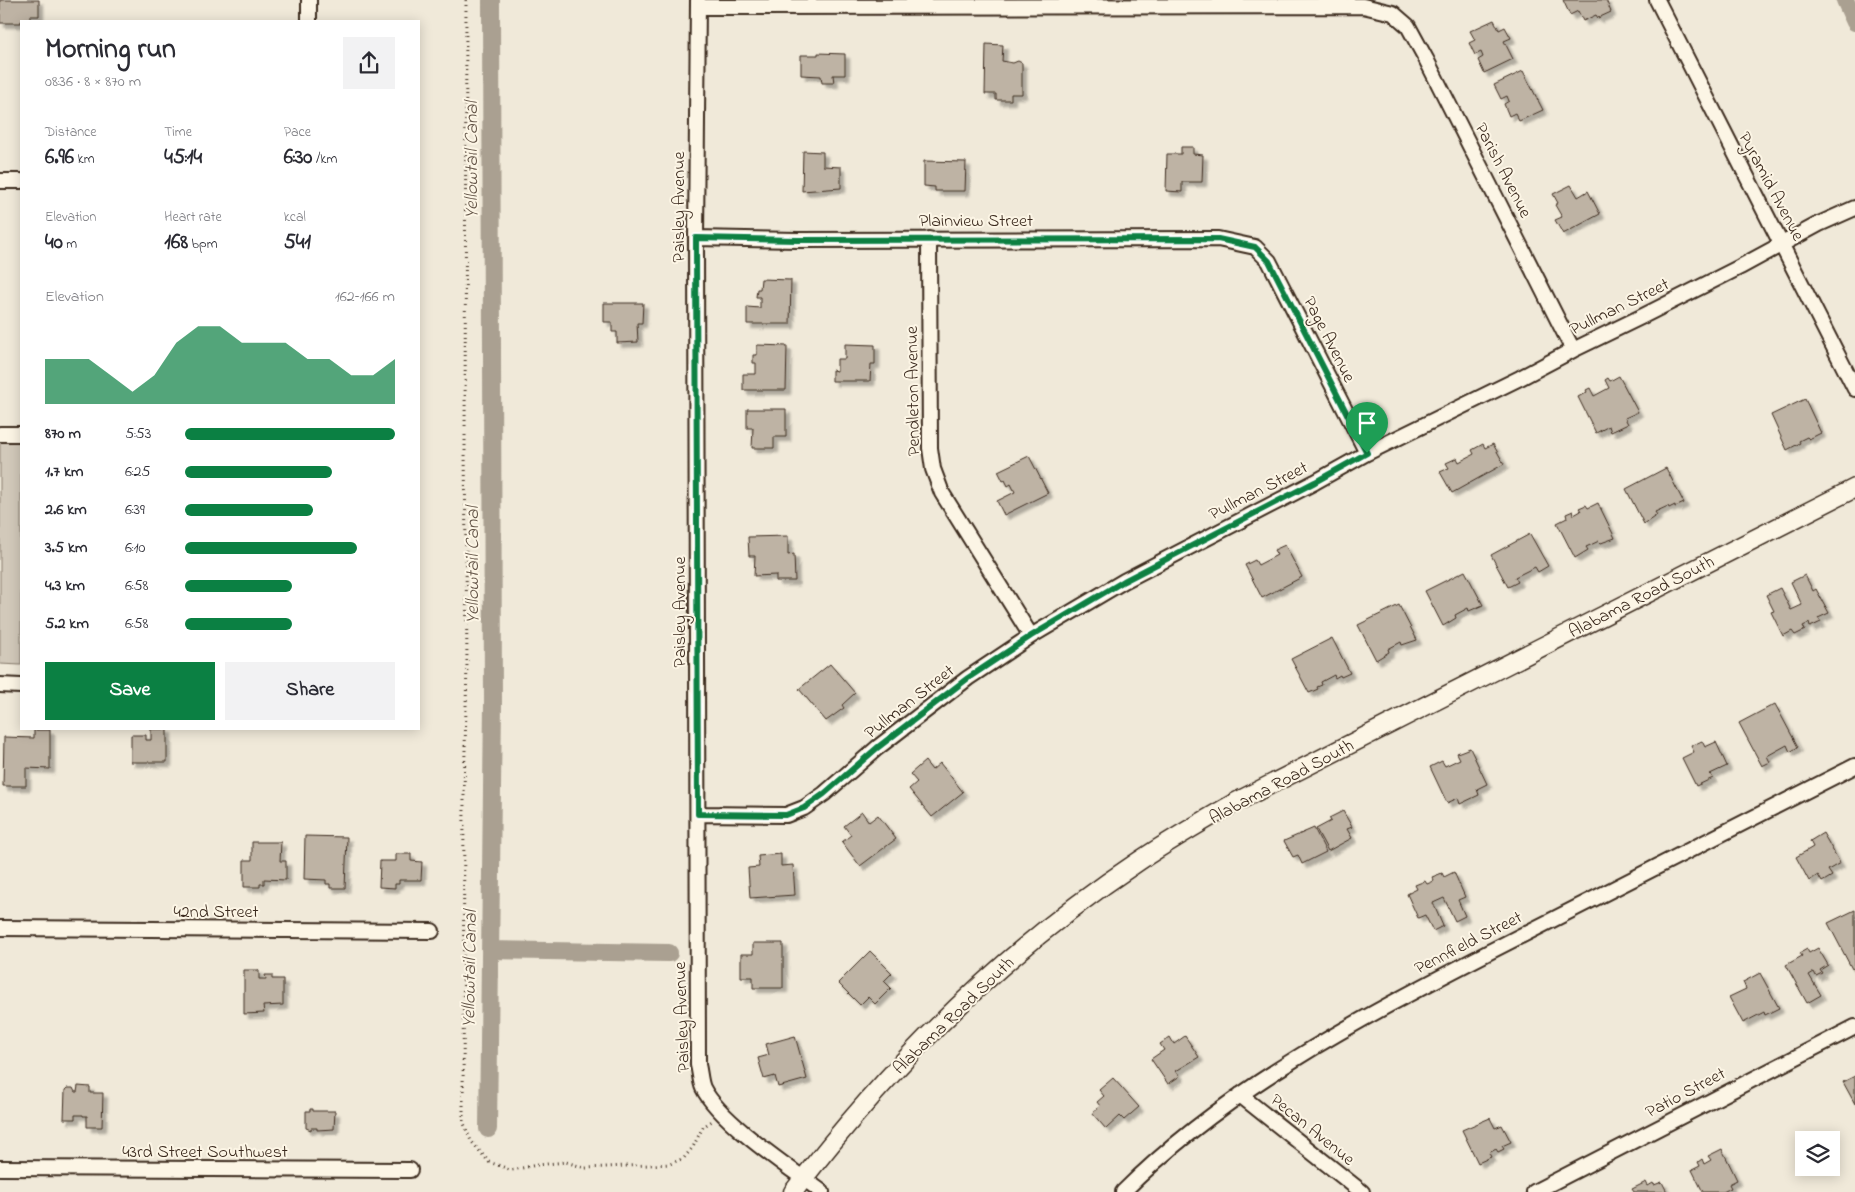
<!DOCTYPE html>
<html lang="en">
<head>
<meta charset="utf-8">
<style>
  body { margin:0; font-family:"Indie Flower",sans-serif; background:#f2f2f3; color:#2b2b33; height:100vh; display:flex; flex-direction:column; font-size:19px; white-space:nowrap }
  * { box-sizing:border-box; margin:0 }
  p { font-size:16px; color:#7c7c81 }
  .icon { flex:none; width:28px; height:28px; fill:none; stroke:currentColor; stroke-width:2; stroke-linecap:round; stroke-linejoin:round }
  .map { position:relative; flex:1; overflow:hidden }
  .details { position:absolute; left:20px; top:20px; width:400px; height:710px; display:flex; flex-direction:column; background:#fff; border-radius:0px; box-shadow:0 2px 12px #0003 }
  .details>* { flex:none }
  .fabs { position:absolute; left:1795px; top:1131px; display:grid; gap:10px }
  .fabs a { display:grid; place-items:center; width:45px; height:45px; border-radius:0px; background:#fff; box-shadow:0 2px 12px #0003; font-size:25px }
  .pin { position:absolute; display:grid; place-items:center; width:42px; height:42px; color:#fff; margin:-51px -21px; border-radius:50% 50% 50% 0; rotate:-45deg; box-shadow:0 0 5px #0007 }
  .pin .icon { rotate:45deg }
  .round { display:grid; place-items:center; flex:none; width:52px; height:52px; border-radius:0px; background:#f2f2f3 }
  .headline { display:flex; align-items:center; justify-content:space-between; height:85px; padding:0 25px }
  h1 { font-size:28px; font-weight:800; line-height:38px }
  .figures { display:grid; grid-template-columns:repeat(3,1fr); gap:8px; height:85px; padding:5px 25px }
  .figures div { display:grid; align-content:center }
  .figures b { font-size:21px; font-weight:800 }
  .figures small { font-size:14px; font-weight:400 }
  .figures p { font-size:14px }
  .chart { height:140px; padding:10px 25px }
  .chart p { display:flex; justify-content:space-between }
  .chart svg { width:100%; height:90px; margin-top:5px; fill:#0b8043; opacity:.7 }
  .primary-button { display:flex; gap:10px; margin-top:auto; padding:10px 25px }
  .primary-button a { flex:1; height:58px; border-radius:0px; background:#0b8043; color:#fff; font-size:20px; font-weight:800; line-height:58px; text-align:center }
  .primary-button a+a { background:#f2f2f3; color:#2b2b33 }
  ul { padding:0 25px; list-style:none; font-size:16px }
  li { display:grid; grid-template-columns:80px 60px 1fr; align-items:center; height:38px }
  li i { height:12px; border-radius:6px; background:#0b8043 }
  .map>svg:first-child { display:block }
  .green { fill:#d2c9ba; stroke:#867a6c }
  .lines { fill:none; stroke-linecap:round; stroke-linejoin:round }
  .canal { stroke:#aaa091; stroke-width:18 }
  .building { fill:#beb3a4; stroke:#3b2a1e; filter:url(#shadow) }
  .minor-casing { stroke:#3b2a1e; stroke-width:18 }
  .tertiary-casing { stroke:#3b2a1e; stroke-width:21 }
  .path { stroke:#3b2a1e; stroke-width:3; stroke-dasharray:1 4; stroke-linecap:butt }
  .minor { stroke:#fcf5e5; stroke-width:14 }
  .tertiary { stroke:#fcf5e5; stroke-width:18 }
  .route-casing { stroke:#fff; stroke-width:10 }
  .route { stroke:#0b8043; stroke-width:6 }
  .labels { text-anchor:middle; stroke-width:4; stroke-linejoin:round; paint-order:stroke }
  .street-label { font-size:18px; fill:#3b2a1e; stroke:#fcf5e5 }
  .water-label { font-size:19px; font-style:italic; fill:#625346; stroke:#fcf5e5 }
</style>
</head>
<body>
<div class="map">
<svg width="1855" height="1192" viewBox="0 0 1855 1192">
  <defs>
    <filter id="shadow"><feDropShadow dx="4.5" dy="4.5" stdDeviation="1" flood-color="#0004"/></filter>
  </defs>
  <rect width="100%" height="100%" fill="#f0e9d9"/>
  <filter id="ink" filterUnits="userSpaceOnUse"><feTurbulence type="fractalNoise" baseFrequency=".02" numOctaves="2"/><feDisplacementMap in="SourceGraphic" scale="10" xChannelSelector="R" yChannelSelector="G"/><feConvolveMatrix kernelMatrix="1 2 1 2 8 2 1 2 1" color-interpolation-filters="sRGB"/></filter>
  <g filter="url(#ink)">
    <path class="green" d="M 0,440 L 21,441 L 21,665 L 0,664 Z"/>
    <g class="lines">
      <path class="canal" d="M 1845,0 L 1855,22
        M 490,950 L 669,953
        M 488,1129 L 493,703 L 491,0"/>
    </g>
    <path class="building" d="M 0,0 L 39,0 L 39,16 L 30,16 L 30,21 L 21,21 L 21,23 L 0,23 Z
      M 1563,0 L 1606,0 L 1611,12 L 1598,18 L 1596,15 L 1583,21 L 1578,11 L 1570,15 Z
      M 1494,20 L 1499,30 L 1505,27 L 1511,38 L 1504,41 L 1513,59 L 1484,73 L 1478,60 L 1483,57 L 1481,52 L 1475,55 L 1469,43 L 1475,40 L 1470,31 Z
      M 986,44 L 1003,45 L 1002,61 L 1013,63 L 1018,61 L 1022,63 L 1022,94 L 1011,94 L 1011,100 L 996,100 L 996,94 L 985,94 Z
      M 818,53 L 845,54 L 845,75 L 833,75 L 834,83 L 822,83 L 821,76 L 801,75 L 801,55 L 818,55 Z
      M 1523,71 L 1543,110 L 1519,121 L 1515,113 L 1509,116 L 1504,104 L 1509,101 L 1507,96 L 1501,99 L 1494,85 Z
      M 1181,147 L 1193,147 L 1193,154 L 1203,155 L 1202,182 L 1182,182 L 1182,192 L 1166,191 L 1167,154 L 1181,154 Z
      M 803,151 L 823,152 L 823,166 L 841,167 L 841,188 L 802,191 Z
      M 924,161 L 966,162 L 965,191 L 935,191 L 935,187 L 924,186 Z
      M 1571,185 L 1578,197 L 1588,191 L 1600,214 L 1563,234 L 1555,220 L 1562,217 L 1555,205 L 1558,203 L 1553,194 Z
      M 761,279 L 791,280 L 790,324 L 747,324 L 747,307 L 760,308 L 760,297 L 756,297 L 757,289 L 760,289 Z
      M 604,303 L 643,303 L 642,323 L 637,323 L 638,342 L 617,343 L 617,332 L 612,332 L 612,322 L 604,322 Z
      M 845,344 L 875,345 L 875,364 L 871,364 L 870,381 L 832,381 L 832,370 L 837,371 L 837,359 L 845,359 Z
      M 757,345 L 787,346 L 786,390 L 743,390 L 743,374 L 756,374 L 756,363 L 753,363 L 753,355 L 757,355 Z
      M 1619,376 L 1638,412 L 1625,418 L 1628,424 L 1611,432 L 1609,426 L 1596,433 L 1578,397 L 1587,392 L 1586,390 L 1590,388 L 1594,396 L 1609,388 L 1605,380 L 1608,378 L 1610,381 Z
      M 1805,399 L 1821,433 L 1809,439 L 1807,437 L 1799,441 L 1800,443 L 1787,450 L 1771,415 Z
      M 747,409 L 786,409 L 786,437 L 774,437 L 774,448 L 752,448 L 753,428 L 747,428 Z
      M 1483,444 L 1485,448 L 1493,444 L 1504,464 L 1452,493 L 1440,472 L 1449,468 L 1446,463 L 1457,458 L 1459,462 L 1474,454 L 1472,450 Z
      M 1029,456 L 1048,493 L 1004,515 L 997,501 L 1015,492 L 1011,484 L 1008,486 L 1005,480 L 1003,481 L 998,471 Z
      M 1666,468 L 1684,503 L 1675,507 L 1675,505 L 1669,508 L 1668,506 L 1655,512 L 1657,515 L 1644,524 L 1626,489 Z
      M 1598,503 L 1615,538 L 1601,543 L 1599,541 L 1586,547 L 1588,550 L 1575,558 L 1557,523 L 1567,518 L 1566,514 L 1573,511 L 1574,515 L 1581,511 L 1579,508 L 1586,505 L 1588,508 Z
      M 1530,534 L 1548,566 L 1538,572 L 1535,567 L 1515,577 L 1518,582 L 1508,587 L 1491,555 Z
      M 788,536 L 788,555 L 794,554 L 795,581 L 776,581 L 776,575 L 754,576 L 755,556 L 749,556 L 748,537 Z
      M 1285,545 L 1302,577 L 1262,598 L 1245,565 L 1255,560 L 1258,565 L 1277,555 L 1274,550 Z
      M 1465,571 L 1483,605 L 1469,611 L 1468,608 L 1455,615 L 1456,618 L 1443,626 L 1425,591 Z
      M 1805,575 L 1813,591 L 1816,589 L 1829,613 L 1818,618 L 1821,622 L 1810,627 L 1809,623 L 1803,626 L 1805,630 L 1795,635 L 1792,631 L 1783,636 L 1771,612 L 1774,611 L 1766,595 L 1780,588 L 1791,610 L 1802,605 L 1791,582 Z
      M 1399,605 L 1417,640 L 1402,645 L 1401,642 L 1388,649 L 1389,652 L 1376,660 L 1358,625 Z
      M 1332,638 L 1350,673 L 1341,677 L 1340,675 L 1335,678 L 1334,675 L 1321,682 L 1322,685 L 1317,687 L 1318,689 L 1309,693 L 1291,659 Z
      M 830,664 L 855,693 L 842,705 L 844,708 L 826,721 L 799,689 Z
      M 1775,704 L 1798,747 L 1790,752 L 1787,745 L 1767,756 L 1770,762 L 1762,766 L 1739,723 Z
      M 151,729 L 167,729 L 167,762 L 131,762 L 131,735 L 146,735 L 146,740 L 151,740 Z
      M 34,730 L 50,730 L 50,769 L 26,768 L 26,786 L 3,786 L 4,737 L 34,738 Z
      M 1702,741 L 1705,747 L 1716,742 L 1727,766 L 1710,774 L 1713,778 L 1696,786 L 1682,758 L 1694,752 L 1691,746 Z
      M 1470,748 L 1487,784 L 1477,789 L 1479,795 L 1460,804 L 1458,798 L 1447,803 L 1430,767 L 1442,761 L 1445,766 L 1460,759 L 1457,753 Z
      M 925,761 L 932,770 L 940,763 L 963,792 L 932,817 L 909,789 L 917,782 L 910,774 Z
      M 1343,811 L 1352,827 L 1347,829 L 1352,838 L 1328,851 L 1316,829 L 1331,821 L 1329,818 Z
      M 862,812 L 869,822 L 878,815 L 896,839 L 860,866 L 842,842 L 851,835 L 844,826 Z
      M 1314,828 L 1326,852 L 1302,864 L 1298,855 L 1293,857 L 1284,841 Z
      M 1823,833 L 1840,863 L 1828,870 L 1832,876 L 1822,882 L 1818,875 L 1809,881 L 1796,857 L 1813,847 L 1810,841 Z
      M 305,836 L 347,837 L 345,888 L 330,888 L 330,884 L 326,884 L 326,880 L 304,879 Z
      M 252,842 L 281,842 L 280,861 L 286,861 L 286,880 L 264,879 L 264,884 L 260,884 L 260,887 L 244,887 L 244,860 L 252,860 Z
      M 396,854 L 411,854 L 411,861 L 422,862 L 421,880 L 399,880 L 399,884 L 395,884 L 395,888 L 379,887 L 380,861 L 396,861 Z
      M 781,854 L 781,866 L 793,865 L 795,895 L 750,898 L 748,868 L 759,867 L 758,856 Z
      M 1454,872 L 1465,897 L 1458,900 L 1465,916 L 1455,921 L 1444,898 L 1433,903 L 1443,926 L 1433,931 L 1425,915 L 1418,918 L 1407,894 L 1417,889 L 1415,885 L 1425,881 L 1427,884 L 1434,881 L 1432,877 L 1442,873 L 1444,877 Z
      M 1855,910 L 1855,967 L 1852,969 L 1828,923 Z
      M 753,943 L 783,943 L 783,988 L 753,988 L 753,977 L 741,977 L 741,954 L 753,954 Z
      M 1818,948 L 1828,965 L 1820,970 L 1822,973 L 1816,976 L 1814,972 L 1809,975 L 1821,995 L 1807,1003 L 1786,965 L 1802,956 L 1800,953 L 1807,949 L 1809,953 Z
      M 870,951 L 892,973 L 884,981 L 891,988 L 875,1004 L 868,997 L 860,1005 L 838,983 Z
      M 244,970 L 259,970 L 259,979 L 266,979 L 265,975 L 272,975 L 272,979 L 283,979 L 283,1005 L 263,1006 L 264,1013 L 244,1014 Z
      M 1760,973 L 1779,1008 L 1765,1015 L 1764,1012 L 1743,1023 L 1729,997 L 1746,989 L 1743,982 Z
      M 795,1036 L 807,1079 L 778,1087 L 775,1076 L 764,1079 L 758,1058 L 769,1055 L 766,1044 Z
      M 1185,1036 L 1199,1057 L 1176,1071 L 1180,1076 L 1168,1084 L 1151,1059 L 1164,1050 L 1160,1044 L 1170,1037 L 1174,1044 Z
      M 1855,1076 L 1855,1104 L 1843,1082 Z
      M 1113,1078 L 1139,1107 L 1124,1120 L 1120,1116 L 1106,1129 L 1092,1113 L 1100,1106 L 1097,1102 L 1104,1096 L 1099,1090 Z
      M 78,1086 L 90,1087 L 90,1093 L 103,1093 L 102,1127 L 87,1127 L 87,1116 L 83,1116 L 83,1115 L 75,1115 L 75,1119 L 64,1119 L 65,1090 L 67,1088 L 73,1088 L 75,1092 L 77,1092 Z
      M 310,1109 L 313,1109 L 313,1111 L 335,1111 L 334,1129 L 317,1130 L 317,1128 L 311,1128 L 311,1130 L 306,1128 L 306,1111 L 310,1111 Z
      M 1490,1118 L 1495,1128 L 1502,1125 L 1511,1142 L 1502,1146 L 1504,1149 L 1498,1152 L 1496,1149 L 1489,1153 L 1491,1157 L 1478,1163 L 1462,1130 Z
      M 1722,1149 L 1737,1180 L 1729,1184 L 1731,1188 L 1723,1192 L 1703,1192 L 1692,1170 L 1700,1166 L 1698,1162 L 1702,1159 L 1704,1164 L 1711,1160 L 1708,1156 Z
      M 1646,1182 L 1648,1186 L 1653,1183 L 1654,1185 L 1662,1182 L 1667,1192 L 1634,1192 L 1632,1189 Z"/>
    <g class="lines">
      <g class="minor-casing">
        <path id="minor" d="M 698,0 L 696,238 L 698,1065 C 700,1072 700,1081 703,1088 C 720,1122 790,1168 822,1192
          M 1657,0 L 1855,389
          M 698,7 L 1363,6 L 1393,13 L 1408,26 L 1426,59 L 1573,350
          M 309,21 L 309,0
          M 0,181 L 21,181
          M 696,238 L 798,240 L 1218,239 L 1255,247 L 1269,261 L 1367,453
          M 929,239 L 930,448 L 933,469 L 942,493 L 1031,636
          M 0,434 L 21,434
          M 0,685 L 21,686
          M 698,814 L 786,815 L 804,808 L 824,794 L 877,748 L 968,678 L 1031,636 L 1124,581 L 1315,482 L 1367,453 L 1520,378 L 1573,350 L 1641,317 L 1740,267 L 1819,224 L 1855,208
          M 0,928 L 432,931
          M 1240,1095 L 1362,1192
          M 0,1168 L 410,1170
          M 1123,1192 C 1229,1086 1362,1018 1493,950 C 1613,888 1734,827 1855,766
          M 1534,1192 L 1855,1027"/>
      </g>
      <g class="tertiary-casing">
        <path id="tertiary" d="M 793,1192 C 890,1065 1005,950 1139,861 C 1170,840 1203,821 1236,802 L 1855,488"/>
      </g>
      <path class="path" d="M 466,0 L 465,448 L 467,663 L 464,794 L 463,1121 L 471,1141 L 489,1162 L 512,1170 L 537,1165 L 566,1162 L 585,1168 L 670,1164 L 684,1158 L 693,1147 L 703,1127 L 712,1121"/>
      <use href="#minor" class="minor"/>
      <use href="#tertiary" class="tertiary"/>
    </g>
  </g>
  <g class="lines" filter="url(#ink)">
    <g class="route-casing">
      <path id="route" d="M 696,238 L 798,240 L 1218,239 L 1255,247 L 1269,261 L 1367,453 L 1315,482 L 1124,581 L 1031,636 L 968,678 L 877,748 L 824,794 L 804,808 L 786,815 L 698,814 Z"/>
    </g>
    <use href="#route" class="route"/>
  </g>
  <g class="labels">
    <g class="street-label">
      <text transform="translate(1504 170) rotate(63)" y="6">Parish Avenue</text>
      <text transform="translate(1772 186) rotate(62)" y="6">Pyramid Avenue</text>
      <text transform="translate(678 207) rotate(-90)" y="6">Paisley Avenue</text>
      <text x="976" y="226">Plainview Street</text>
      <text transform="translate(1619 306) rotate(-26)" y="6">Pullman Street</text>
      <text transform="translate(1330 339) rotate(63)" y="6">Page Avenue</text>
      <text transform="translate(912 391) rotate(-91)" y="6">Pendleton Avenue</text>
      <text transform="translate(1258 490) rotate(-27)" y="6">Pullman Street</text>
      <text transform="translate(1641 596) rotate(-27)" y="6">Alabama Road South</text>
      <text transform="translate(679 612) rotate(-90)" y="6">Paisley Avenue</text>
      <text transform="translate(909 701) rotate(-38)" y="6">Pullman Street</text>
      <text transform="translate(1281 781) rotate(-28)" y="6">Alabama Road South</text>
      <text x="216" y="917">42nd Street</text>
      <text transform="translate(1468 942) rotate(-27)" y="6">Pennfield Street</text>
      <text transform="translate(953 1015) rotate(-44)" y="6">Alabama Road South</text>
      <text transform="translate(681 1017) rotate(-92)" y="6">Paisley Avenue</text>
      <text transform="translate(1685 1092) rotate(-28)" y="6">Patio Street</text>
      <text transform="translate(1313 1129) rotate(39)" y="6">Pecan Avenue</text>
      <text x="205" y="1157">43rd Street Southwest</text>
    </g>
    <g class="water-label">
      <text transform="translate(470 160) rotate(-90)" y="7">Yellowtail Canal</text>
      <text transform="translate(471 565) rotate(-90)" y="7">Yellowtail Canal</text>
      <text transform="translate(468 969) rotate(-89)" y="7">Yellowtail Canal</text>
    </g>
  </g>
</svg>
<div class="fabs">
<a><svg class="icon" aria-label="layers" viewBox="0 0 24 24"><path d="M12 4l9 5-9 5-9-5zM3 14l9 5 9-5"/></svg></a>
</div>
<div class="pin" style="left:1367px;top:453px;background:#1e9e55"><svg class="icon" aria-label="arrive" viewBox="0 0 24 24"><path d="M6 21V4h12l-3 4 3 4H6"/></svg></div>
<section class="details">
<div class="headline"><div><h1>Morning run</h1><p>08:36 · 8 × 870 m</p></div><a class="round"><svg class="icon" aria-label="share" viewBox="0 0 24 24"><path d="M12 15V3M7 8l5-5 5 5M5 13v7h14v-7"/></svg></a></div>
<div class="figures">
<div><p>Distance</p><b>6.96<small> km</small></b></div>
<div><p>Time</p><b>45:14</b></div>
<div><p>Pace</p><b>6:30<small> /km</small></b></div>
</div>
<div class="figures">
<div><p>Elevation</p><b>40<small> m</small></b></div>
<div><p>Heart rate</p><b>168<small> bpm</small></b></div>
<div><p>kcal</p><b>541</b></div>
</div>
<div class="chart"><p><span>Elevation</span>162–166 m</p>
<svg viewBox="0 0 160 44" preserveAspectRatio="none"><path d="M0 44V22L10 22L20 22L30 30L40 38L50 30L60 14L70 6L80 6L90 14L100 14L110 14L120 22L130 22L140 30L150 30L160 22V44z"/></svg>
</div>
<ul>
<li><b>870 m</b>5:53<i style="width:100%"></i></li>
<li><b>1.7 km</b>6:25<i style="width:70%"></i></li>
<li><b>2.6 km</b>6:39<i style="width:61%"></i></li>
<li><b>3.5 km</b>6:10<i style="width:82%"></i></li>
<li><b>4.3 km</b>6:58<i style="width:51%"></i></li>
<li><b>5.2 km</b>6:58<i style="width:51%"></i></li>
</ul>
<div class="primary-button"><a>Save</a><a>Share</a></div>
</section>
</div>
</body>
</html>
